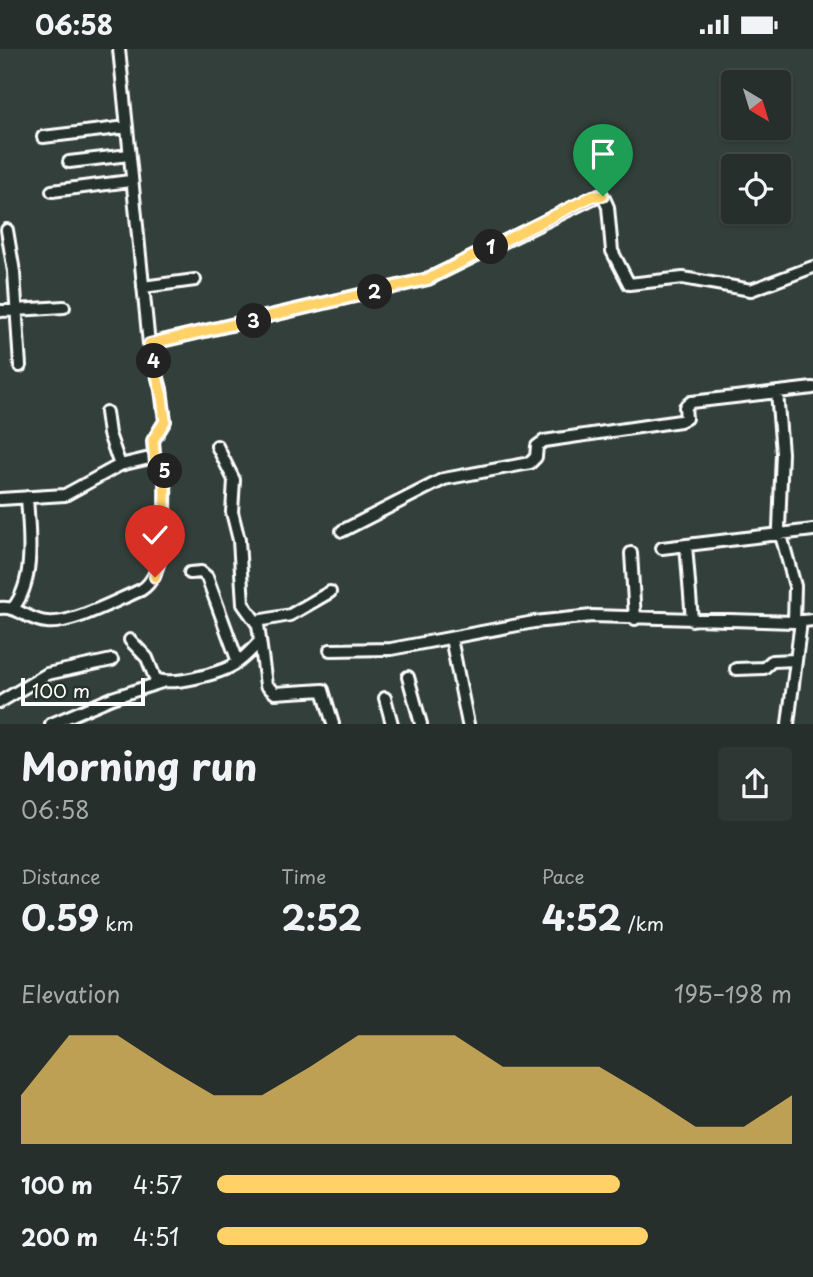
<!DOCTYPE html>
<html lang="en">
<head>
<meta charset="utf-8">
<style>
  body { margin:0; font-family:"Playpen Sans",sans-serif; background:#2e3734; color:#f1f3f6; height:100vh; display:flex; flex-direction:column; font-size:26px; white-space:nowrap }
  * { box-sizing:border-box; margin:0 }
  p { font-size:23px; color:#a4a9a9 }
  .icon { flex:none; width:38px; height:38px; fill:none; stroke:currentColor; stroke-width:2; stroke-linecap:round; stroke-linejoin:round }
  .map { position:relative; height:675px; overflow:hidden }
  .side { display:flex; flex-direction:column; background:#262f2c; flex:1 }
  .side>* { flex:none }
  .needle { width:46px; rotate:142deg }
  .tools { position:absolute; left:721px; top:21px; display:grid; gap:14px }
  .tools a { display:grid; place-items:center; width:70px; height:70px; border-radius:7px; background:#262f2c; box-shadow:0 2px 5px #0004,0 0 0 2px #424a48; font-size:35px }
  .scale { position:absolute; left:21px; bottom:18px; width:124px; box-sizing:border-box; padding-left:7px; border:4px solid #fff; border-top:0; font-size:19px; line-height:24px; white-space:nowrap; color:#fff; -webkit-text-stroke:5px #26332d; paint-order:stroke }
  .pin { position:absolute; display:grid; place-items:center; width:60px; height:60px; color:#fff; margin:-72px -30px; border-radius:50% 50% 50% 0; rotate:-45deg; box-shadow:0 0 7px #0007 }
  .pin .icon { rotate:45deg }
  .km { position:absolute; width:35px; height:35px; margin:-18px; border-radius:50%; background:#222; color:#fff; font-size:19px; line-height:35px; text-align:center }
  .round { display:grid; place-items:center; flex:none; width:74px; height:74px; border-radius:7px; background:#2e3734 }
  .head { display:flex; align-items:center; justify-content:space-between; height:119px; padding:0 21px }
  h1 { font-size:38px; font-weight:700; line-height:52px }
  .metrics { display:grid; grid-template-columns:repeat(3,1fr); gap:10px; height:119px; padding:7px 21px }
  .metrics div { display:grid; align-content:center }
  .metrics b { font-size:35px; font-weight:700 }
  .metrics small { font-size:19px; font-weight:400 }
  .metrics p { font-size:19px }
  .chart { height:196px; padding:14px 21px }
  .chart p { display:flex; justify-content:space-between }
  .chart svg { width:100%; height:126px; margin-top:7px; fill:#ffd166; opacity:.7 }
  ul { padding:0 21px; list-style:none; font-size:23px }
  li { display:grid; grid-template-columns:112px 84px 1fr; align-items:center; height:52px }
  li i { height:18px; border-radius:9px; background:#ffd166 }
  .status { display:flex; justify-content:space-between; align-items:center; height:49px; padding:0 35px; background:#262f2c; direction:ltr }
  .status svg { height:19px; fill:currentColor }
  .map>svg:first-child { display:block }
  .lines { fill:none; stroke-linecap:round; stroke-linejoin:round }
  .minor-casing { stroke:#fff; stroke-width:16 }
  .minor { stroke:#26332d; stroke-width:10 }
  .route-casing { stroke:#fff; stroke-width:14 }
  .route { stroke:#ffd166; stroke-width:9 }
</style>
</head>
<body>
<div class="status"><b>06:58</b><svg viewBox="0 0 49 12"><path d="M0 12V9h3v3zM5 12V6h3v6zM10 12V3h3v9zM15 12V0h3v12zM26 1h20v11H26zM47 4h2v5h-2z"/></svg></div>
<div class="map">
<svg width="813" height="675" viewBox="0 0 813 675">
  <rect width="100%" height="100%" fill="#333f3a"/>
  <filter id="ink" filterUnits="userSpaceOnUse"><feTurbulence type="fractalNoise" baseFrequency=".0143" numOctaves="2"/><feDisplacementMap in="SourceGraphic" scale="14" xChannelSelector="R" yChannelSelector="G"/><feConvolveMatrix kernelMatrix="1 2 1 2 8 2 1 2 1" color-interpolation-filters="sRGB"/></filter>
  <g filter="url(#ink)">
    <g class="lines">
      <g class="minor-casing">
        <path id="minor" d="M 43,88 L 127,78
          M 69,113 L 129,106
          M 52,142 L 130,132
          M 7,181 L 14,223 L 20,317
          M 143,238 L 195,231
          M 0,262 L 64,258
          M 149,295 L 428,230 L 599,146 L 603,147 L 608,158 L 612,202 L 629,235 L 683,229 L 751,241 L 813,218
          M 777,343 L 782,404 L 779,479 L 795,537 L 794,573
          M 106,363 L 109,385 L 120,416
          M 217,397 L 234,431 L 232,463 L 239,491 L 243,555 L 258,576 L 266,636 L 275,644 L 323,641 L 333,675
          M 0,450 L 65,446 L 120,416 L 154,408
          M 342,482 L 444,430 L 530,414 L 536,408 L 537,397 L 544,392 L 680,372 L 686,369 L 685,358 L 691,353 L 813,339
          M 686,496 L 692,571
          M 662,499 L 813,481
          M 631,504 L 635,570
          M 190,524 L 201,523 L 207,528 L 238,613
          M 0,559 C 18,557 29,572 47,573 C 71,576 117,551 141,541 C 170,524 165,449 165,418 L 155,415 L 153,392 L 165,372 L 161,340 L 149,295 L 119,0
          M 13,559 C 36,531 29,483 27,448
          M 257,572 L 290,566 L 330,543
          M 451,589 L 468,675
          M 130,591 L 147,609 L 155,629 C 167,639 222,624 235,615 C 245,609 252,600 260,592
          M 330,601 L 391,600 L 534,573 L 592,567 L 794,573 L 813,571
          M 736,620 L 764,619 L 772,612 L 796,611
          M 408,628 L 421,675
          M 385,649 L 392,675
          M 0,653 L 47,625 L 112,611
          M 51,675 L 112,649 L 162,633
          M 788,675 L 801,572"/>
      </g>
      <use href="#minor" class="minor"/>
    </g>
  </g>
  <g class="lines" filter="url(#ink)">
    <g class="route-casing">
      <path id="route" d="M 155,528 L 165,464 L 165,418 L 155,415 L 153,391 L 165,372 L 162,347 L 149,295 L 428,230 L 593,147 L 603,147"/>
    </g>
    <use href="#route" class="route"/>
  </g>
</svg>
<div class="tools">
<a><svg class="needle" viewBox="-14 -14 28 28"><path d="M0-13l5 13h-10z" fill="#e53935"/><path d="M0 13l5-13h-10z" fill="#a4a9a9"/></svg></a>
<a><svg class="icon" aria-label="locate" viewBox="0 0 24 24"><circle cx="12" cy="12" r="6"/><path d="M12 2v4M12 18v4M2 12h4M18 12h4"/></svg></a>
</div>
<div class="scale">100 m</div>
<div class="pin" style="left:603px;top:147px;background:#1e9e55"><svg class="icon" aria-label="arrive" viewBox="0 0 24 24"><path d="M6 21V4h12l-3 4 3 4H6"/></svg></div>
<div class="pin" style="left:155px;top:528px;background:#d93025"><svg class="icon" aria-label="check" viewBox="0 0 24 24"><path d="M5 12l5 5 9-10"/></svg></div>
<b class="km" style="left:491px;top:198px">1</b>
<b class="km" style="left:375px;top:243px">2</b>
<b class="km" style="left:254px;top:272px">3</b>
<b class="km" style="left:154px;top:312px">4</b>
<b class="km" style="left:165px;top:422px">5</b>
</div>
<section class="side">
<div class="head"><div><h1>Morning run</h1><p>06:58</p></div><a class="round"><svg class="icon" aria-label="share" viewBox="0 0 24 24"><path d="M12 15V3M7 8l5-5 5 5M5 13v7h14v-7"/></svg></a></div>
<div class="metrics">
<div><p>Distance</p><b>0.59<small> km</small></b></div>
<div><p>Time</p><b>2:52</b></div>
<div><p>Pace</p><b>4:52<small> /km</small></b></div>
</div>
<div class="chart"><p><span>Elevation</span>195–198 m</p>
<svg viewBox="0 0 160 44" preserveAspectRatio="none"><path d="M0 44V27L10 6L20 6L30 17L40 27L50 27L60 17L70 6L80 6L90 6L100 17L110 17L120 17L130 27L140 38L150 38L160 27V44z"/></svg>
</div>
<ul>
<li><b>100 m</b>4:57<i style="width:70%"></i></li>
<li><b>200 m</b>4:51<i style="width:75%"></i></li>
</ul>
</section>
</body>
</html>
